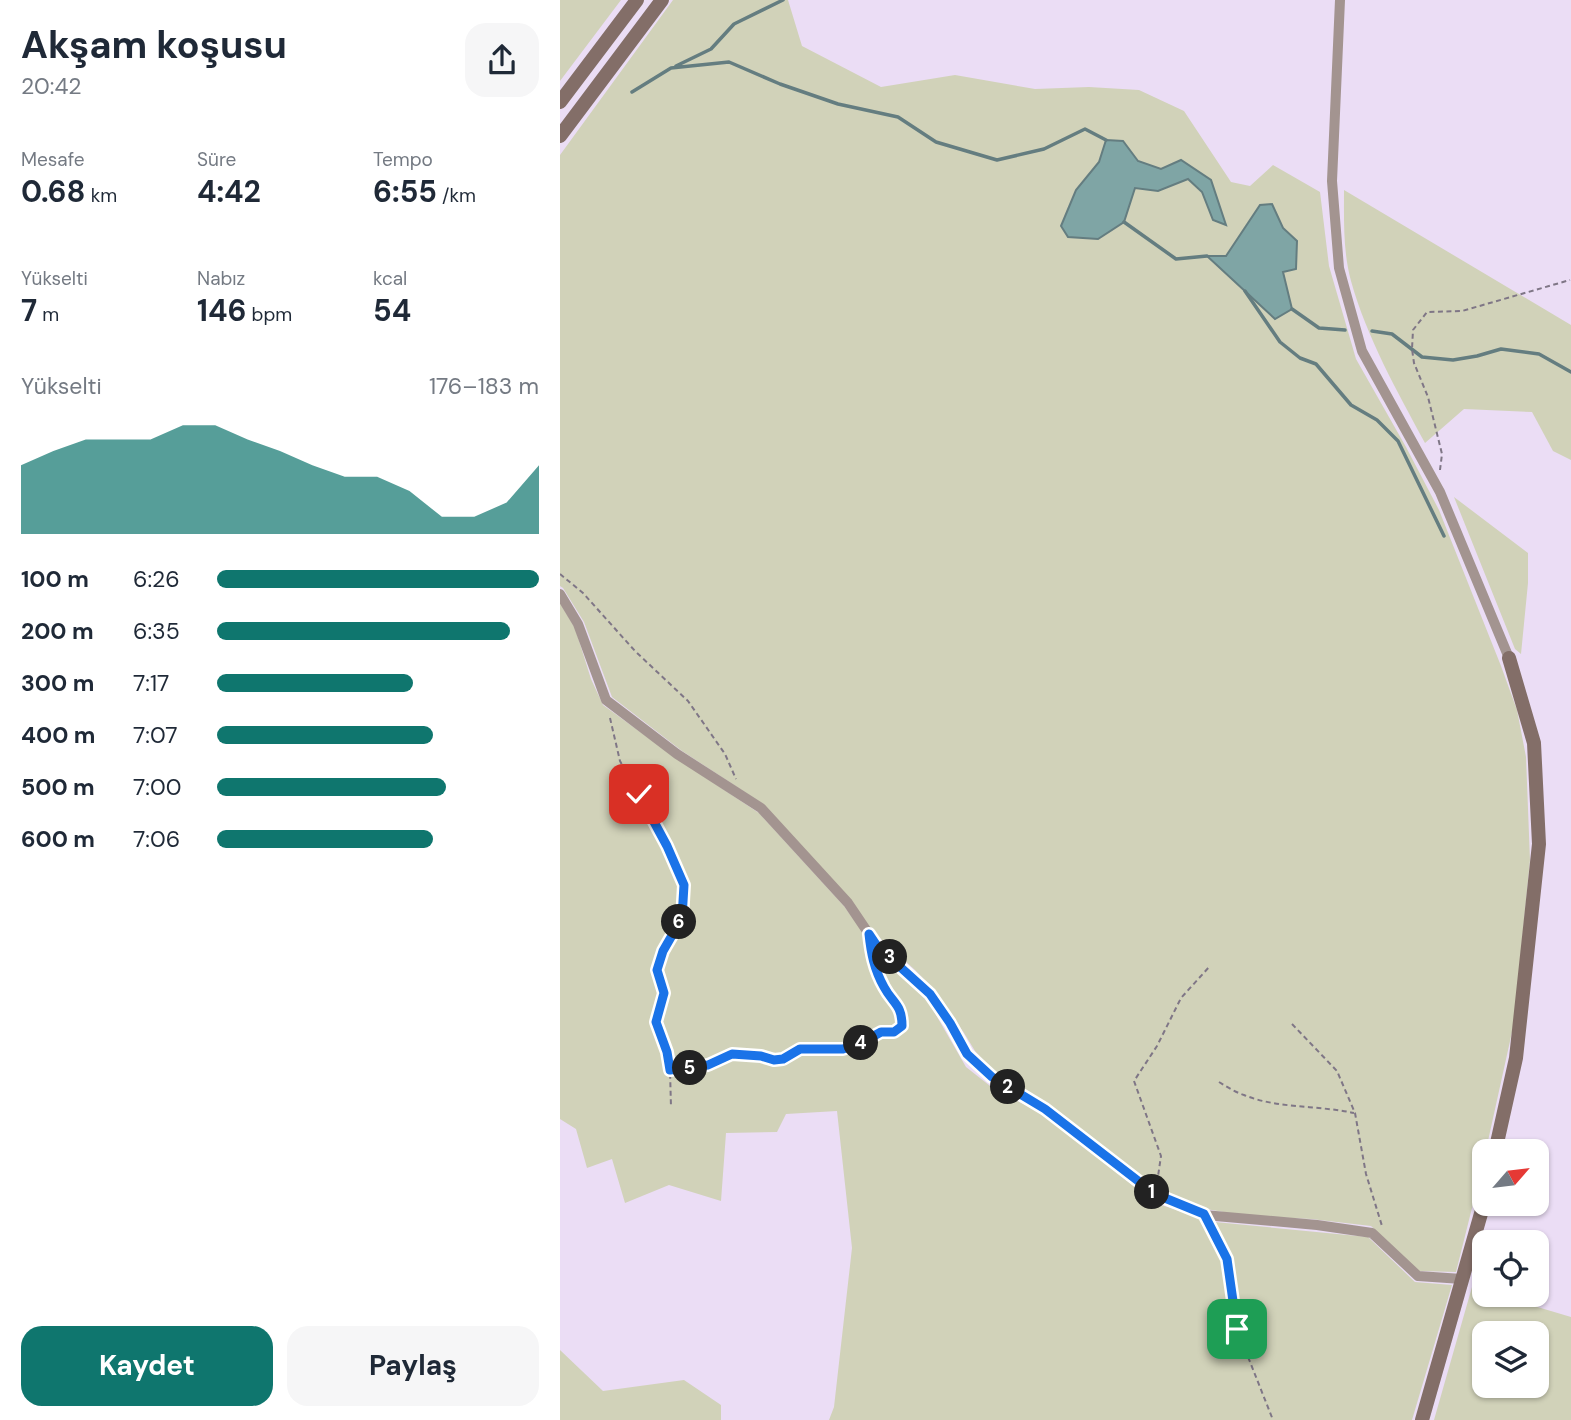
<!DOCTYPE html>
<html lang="tr">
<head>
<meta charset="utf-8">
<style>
  body { margin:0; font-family:"DM Sans",sans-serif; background:#f6f6f7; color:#1f2937; height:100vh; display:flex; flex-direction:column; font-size:26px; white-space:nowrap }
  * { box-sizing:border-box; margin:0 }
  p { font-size:23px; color:#747a83 }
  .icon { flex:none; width:38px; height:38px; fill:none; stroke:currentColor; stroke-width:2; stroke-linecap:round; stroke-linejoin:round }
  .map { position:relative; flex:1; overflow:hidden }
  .drawer { display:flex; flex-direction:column; background:#fff; width:560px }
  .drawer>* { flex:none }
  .needle { width:46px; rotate:62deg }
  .controls { position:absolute; left:912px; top:1139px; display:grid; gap:14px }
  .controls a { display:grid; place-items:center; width:77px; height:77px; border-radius:14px; background:#fff; box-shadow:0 2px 5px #0004; font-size:35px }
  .pin { position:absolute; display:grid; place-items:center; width:60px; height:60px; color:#fff; margin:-30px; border-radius:14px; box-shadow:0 4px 10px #0006 }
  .km { position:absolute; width:35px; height:35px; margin:-18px; border-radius:50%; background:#222; color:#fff; font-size:19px; line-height:35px; text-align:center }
  .round { display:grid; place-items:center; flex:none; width:74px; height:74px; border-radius:21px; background:#f6f6f7 }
  .overview { display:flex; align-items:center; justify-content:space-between; height:119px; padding:0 21px }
  h1 { font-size:38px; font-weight:700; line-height:52px }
  .stats { display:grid; grid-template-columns:repeat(3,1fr); gap:10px; height:119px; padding:7px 21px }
  .stats div { display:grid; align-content:center }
  .stats b { font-size:30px; font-weight:700 }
  .stats small { font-size:19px; font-weight:400 }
  .stats p { font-size:19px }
  .chart { height:196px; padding:14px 21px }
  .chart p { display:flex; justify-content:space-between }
  .chart svg { width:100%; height:126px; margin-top:7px; fill:#0f766e; opacity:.7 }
  .primary-button { display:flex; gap:14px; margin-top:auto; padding:14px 21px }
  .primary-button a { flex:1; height:80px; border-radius:21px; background:#0f766e; color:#fff; font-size:28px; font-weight:700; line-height:80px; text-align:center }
  .primary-button a+a { background:#f6f6f7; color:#1f2937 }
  ul { padding:0 21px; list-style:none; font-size:23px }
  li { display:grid; grid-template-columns:112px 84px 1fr; align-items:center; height:52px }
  li i { height:18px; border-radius:9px; background:#0f766e }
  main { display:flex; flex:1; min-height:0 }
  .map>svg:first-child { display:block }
  .green { fill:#d1d2b9; fill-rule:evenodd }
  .water { fill:#7fa5a5; stroke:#647d80; stroke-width:2 }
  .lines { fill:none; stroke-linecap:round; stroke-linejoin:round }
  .stream { stroke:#647d80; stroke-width:3.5 }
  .path { stroke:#7f7686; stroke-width:2; stroke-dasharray:5 3.5; stroke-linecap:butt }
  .street { stroke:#a39490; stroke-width:10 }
  .secondary { stroke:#836e68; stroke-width:14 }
  .route-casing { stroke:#fff; stroke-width:14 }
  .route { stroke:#1a73e8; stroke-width:9 }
</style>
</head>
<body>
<main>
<section class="drawer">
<div class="overview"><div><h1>Akşam koşusu</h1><p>20:42</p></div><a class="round"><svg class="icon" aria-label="share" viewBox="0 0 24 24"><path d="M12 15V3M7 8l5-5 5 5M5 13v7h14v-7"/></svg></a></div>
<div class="stats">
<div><p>Mesafe</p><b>0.68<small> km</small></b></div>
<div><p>Süre</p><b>4:42</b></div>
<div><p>Tempo</p><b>6:55<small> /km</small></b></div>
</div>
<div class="stats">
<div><p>Yükselti</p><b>7<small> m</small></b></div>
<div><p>Nabız</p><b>146<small> bpm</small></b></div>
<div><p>kcal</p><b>54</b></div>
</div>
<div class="chart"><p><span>Yükselti</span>176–183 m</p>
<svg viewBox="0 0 160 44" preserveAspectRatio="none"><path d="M0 44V20L10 15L20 11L30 11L40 11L50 6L60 6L70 11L80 15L90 20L100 24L110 24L120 29L130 38L140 38L150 33L160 20V44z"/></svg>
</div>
<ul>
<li><b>100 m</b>6:26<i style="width:100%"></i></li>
<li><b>200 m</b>6:35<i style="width:91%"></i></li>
<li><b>300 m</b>7:17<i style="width:61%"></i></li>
<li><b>400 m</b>7:07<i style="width:67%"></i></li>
<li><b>500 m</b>7:00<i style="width:71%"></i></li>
<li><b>600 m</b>7:06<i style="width:67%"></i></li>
</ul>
<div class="primary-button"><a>Kaydet</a><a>Paylaş</a></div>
</section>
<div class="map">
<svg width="1011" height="1420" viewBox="0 0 1011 1420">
  <rect width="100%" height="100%" fill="#ebddf5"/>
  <path class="green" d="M 0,0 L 61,0 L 0,81 Z
    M 113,0 L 228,0 L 242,46 L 321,87 L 395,75 L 475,89 L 529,87 L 579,90 L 624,111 L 671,182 L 690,186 L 713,165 L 760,192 L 769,266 L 796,359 L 846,447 L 879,510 L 941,666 L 957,710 L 966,757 L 970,860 L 954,1023 L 926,1150 L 924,1152 L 924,1160 L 896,1272 L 859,1271 L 811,1226 L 751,1219 L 687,1216 L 646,1209 L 592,1186 L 487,1104 L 437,1075 L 415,1051 L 404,1033 L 377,993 L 355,970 L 313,932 L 203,804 L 122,751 L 52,697 L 24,622 L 3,588 L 0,586 L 0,155 Z
    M 784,190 L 1011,325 L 1011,460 L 993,451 L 972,412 L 904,409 L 865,443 C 837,391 807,338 791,281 C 783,252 784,221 784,190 Z
    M 894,497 L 968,553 L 968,583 L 961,654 L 955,649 Z
    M 0,603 L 15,628 L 31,679 L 43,705 L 119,760 L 199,813 L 284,906 L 320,956 L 368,1001 L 406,1067 L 434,1089 L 483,1114 L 595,1203 L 655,1222 L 808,1237 L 855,1282 L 892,1285 L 852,1420 L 269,1420 L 274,1407 L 292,1248 L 277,1111 L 226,1114 L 217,1132 L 166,1133 L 161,1201 L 109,1185 L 65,1203 L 52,1159 L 27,1168 L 16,1129 L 0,1119 Z
    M 912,1287 L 924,1291 L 924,1295 L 937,1295 L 1011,1317 L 1011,1420 L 874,1420 ZM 924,1334 L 976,1334 L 976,1386 L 924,1386 Z
    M 0,1350 L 43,1391 L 124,1380 L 161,1405 L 161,1420 L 0,1420 Z"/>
  <path class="water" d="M 546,140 L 563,141 L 578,161 L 601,169 L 621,160 L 651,180 L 666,225 L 653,220 L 642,192 L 628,179 L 598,191 L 575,188 L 564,222 L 538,239 L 508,237 L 501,226 L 516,190 L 539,162 Z
    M 712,204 L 723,228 L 737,241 L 736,269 L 723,272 L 732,309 L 715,319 L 647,256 L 666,256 L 700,205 Z"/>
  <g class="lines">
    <path class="stream" d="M 116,66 L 151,49 L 174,24 L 223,0
      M 72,92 L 111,68 L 169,62 L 220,84 L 278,104 L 338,117 L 376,142 L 437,160 L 484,149 L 525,129 L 546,140
      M 564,222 L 616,259 L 647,256
      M 685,291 L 720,342 L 740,358 L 756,364 L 791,405 L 817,420 L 838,441 L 884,536
      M 732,309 L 759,328 L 785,330
      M 812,331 L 832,334 L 862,357 L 893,360 L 917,356 L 941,349 L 979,354 L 1011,372"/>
    <path class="path" d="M 880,470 L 882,454 L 868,397 L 854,363 L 852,349 L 853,330 L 867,312 L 902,311 L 1010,280
      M 0,574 L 23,593 L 75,651 L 128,701 L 165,754 L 176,779
      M 50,718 L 60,761 L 107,846 L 123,885 L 122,918 L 103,951 L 97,970 L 104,993 L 96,1022 L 107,1052 L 110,1070 L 111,1107
      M 732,1024 L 777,1071 L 795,1113 L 806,1174 L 822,1226
      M 112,1070 L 148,1065 L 172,1054 L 201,1056 L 214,1060 L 223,1059 L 240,1049 L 257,1048 L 283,1049 L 303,1042 L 321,1032 L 334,1032 L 342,1026 L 342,1012 L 324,988 L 311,956
      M 659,1082 C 667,1087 675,1092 684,1095 C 718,1109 758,1105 794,1113
      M 597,1183 L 601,1156 L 574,1081 L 597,1046 L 621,998 L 650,966
      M 651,1228 L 667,1259 L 677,1329 L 713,1420"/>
    <path class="street" d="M 780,0 L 772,181 L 779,268 L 802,351 L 880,492 L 949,658
      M 0,594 L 18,624 L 46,700 L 117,754 L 201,808 L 288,903 L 317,946 L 370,994 L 390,1023 L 407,1054 L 432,1077 L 485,1109 L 595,1194 L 644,1215 L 757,1225 L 812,1233 L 858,1276 L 902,1279"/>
    <path class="secondary" d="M 0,102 L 77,0
      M 0,136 L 102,0
      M 935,1152 L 956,1058 L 979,844 L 974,743 L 949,658
      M 862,1420 L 924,1203"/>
  </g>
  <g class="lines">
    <g class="route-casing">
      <path id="route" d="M 79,794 L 107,846 L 124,885 L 122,918 L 103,951 L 97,970 L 104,993 L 96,1022 L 107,1052 L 110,1070 L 148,1065 L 172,1054 L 201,1056 L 214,1060 L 223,1059 L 240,1049 L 283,1049 L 303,1042 L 321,1032 L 334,1032 L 342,1026 C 342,1004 333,1004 324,987 C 314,969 311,953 309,934 L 317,946 L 370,994 L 390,1023 L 407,1054 L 432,1077 L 485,1109 L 595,1194 L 644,1214 L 667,1259 L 677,1329"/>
    </g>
    <use href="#route" class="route"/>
  </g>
</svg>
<div class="controls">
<a><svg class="needle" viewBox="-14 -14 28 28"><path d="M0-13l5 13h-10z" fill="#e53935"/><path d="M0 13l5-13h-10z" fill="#747a83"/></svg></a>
<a><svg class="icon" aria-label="locate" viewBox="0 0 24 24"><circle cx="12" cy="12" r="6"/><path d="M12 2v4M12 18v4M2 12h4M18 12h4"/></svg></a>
<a><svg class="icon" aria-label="layers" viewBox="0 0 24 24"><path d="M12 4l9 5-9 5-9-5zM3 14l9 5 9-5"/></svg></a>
</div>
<div class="pin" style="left:677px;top:1329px;background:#1e9e55"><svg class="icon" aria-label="arrive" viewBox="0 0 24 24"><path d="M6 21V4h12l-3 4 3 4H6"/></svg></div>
<div class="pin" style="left:79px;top:794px;background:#d93025"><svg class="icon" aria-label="check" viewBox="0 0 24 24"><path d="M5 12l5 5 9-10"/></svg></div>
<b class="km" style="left:592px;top:1192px">1</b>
<b class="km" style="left:448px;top:1087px">2</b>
<b class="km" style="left:330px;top:957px">3</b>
<b class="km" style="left:301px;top:1043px">4</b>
<b class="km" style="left:130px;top:1068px">5</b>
<b class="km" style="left:119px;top:922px">6</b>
</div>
</main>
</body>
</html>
